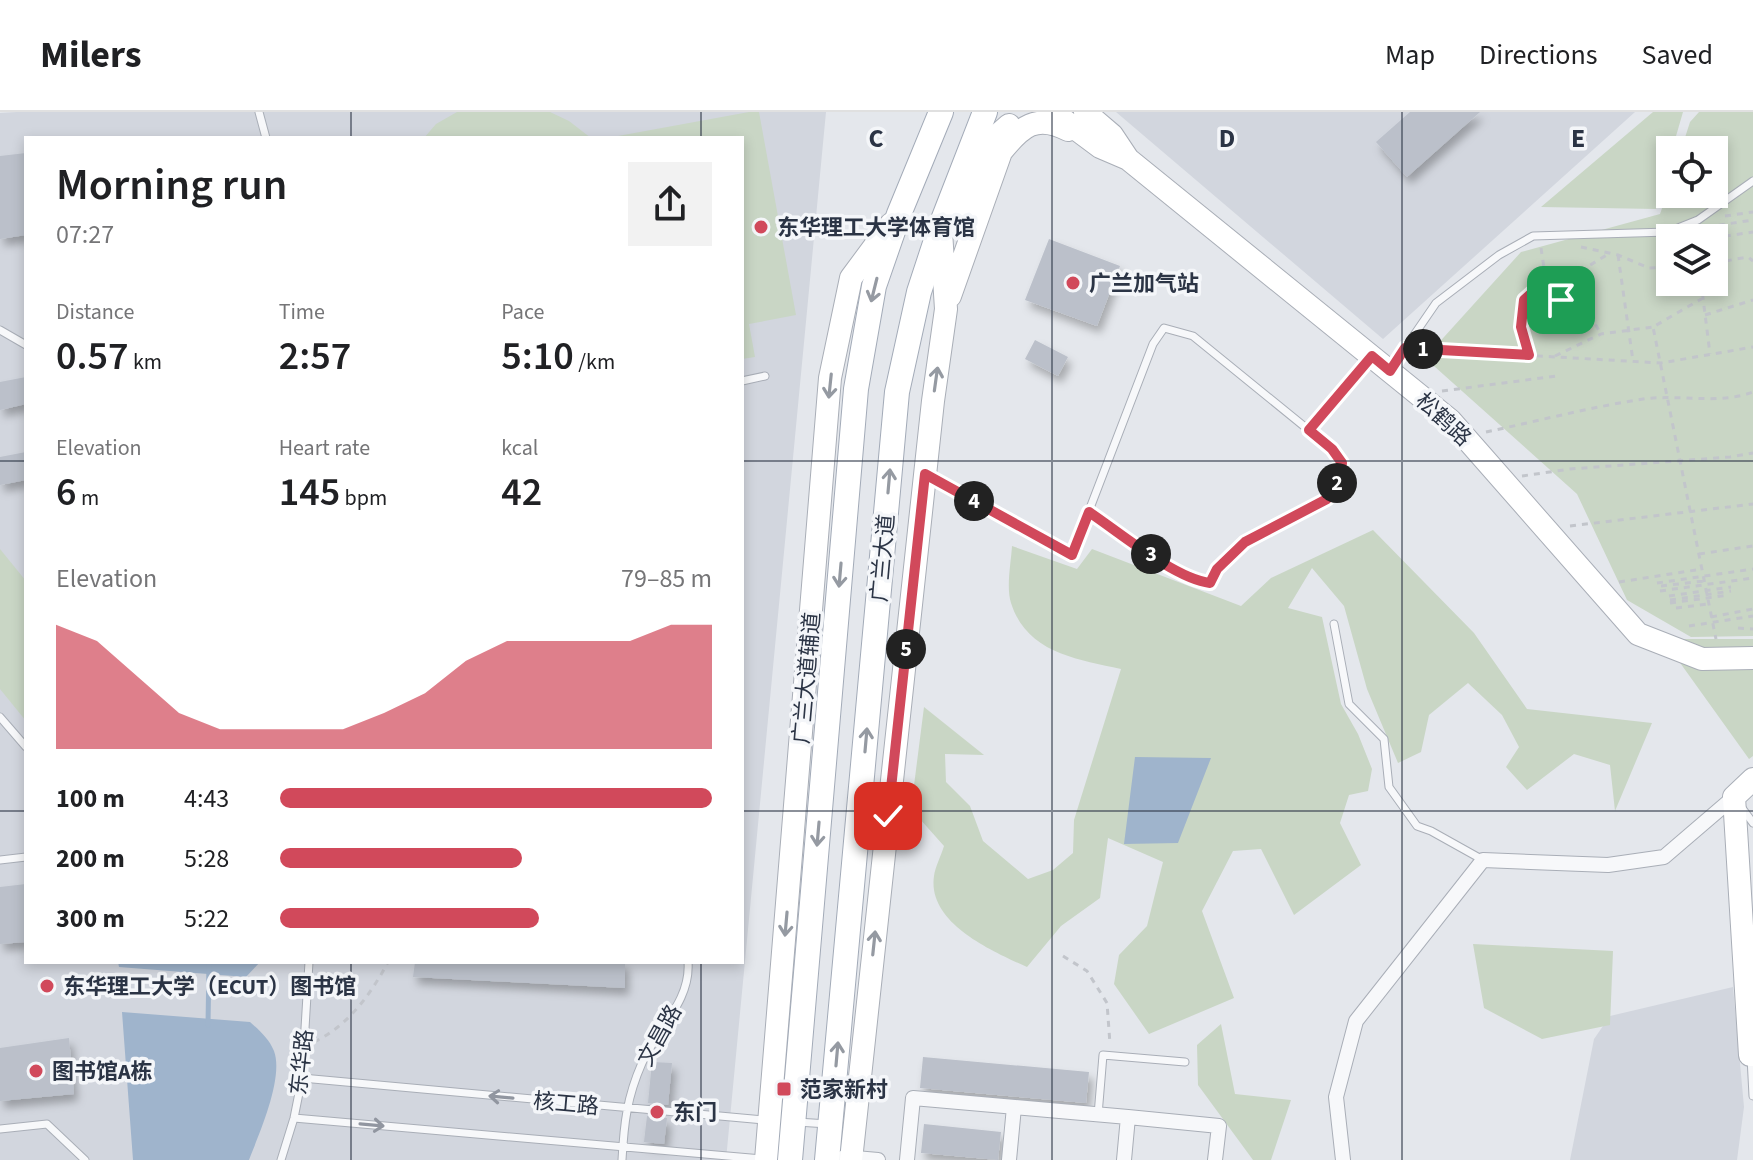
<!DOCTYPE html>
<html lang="en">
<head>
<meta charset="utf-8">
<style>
  body { margin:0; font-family:"Source Sans 3","Noto Sans SC",sans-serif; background:#f2f2f2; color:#202124; height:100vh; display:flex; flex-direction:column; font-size:30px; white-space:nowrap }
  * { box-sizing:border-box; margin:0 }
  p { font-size:26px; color:#757577 }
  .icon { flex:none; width:44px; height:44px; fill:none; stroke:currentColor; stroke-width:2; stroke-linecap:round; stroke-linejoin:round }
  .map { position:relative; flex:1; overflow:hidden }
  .panel { position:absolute; left:24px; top:24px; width:720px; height:828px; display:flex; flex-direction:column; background:#fff; border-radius:0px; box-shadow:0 4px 12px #0003 }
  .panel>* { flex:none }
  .tools { position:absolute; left:1656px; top:24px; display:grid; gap:16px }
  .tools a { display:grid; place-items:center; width:72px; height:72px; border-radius:0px; background:#fff; box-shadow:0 4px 12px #0003; font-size:40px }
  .pin { position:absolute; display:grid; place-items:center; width:68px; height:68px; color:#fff; margin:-34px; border-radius:16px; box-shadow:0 4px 12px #0006 }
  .km { position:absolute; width:40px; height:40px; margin:-20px; border-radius:50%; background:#222; color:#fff; font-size:22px; line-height:40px; text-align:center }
  .round { display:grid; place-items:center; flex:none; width:84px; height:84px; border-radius:0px; background:#f2f2f2 }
  .overview { display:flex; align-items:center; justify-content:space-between; height:136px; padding:0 32px }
  h1 { font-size:44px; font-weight:600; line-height:60px }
  .metrics { display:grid; grid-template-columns:repeat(3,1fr); gap:12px; height:136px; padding:8px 32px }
  .metrics div { display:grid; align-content:center }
  .metrics b { font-size:40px; font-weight:600 }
  .metrics small { font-size:22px; font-weight:400 }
  .metrics p { font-size:22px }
  .chart { height:224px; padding:16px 32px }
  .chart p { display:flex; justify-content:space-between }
  .chart svg { width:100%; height:144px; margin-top:8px; fill:#d1495b; opacity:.7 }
  ul { padding:0 32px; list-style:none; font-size:26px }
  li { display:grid; grid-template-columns:128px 96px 1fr; align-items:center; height:60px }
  li i { height:20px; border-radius:10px; background:#d1495b }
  header { display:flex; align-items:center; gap:48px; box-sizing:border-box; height:112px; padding:0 40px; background:#fff; border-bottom:2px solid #e0e0e0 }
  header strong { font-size:38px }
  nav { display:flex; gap:44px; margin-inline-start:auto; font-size:28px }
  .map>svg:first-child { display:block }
  .built { fill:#d2d6de; fill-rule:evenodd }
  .green { fill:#c9d6c5; fill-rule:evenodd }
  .water { fill:#9fb4cc }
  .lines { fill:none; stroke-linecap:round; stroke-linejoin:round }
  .stream { stroke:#9fb4cc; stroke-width:5 }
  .building { fill:#bbc0ca; filter:url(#shadow) }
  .lane-casing { stroke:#a9aeb7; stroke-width:9 }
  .street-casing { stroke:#a9aeb7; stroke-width:16 }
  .secondary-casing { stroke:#a9aeb7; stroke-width:24 }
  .primary-casing { stroke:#a3abb8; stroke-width:26 }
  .path { stroke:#c2c5cb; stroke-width:3; stroke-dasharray:6 6; stroke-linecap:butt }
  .lane { stroke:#f7f8fa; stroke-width:7 }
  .street { stroke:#f7f8fa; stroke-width:14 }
  .secondary { stroke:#fff; stroke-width:22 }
  .primary { stroke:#fff; stroke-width:24 }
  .oneway { stroke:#959aa2 }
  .oneway2 { stroke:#9196a0 }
  .route-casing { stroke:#fff; stroke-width:16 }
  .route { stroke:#d1495b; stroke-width:10 }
  .grid { fill:none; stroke:#2b3445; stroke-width:2; stroke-opacity:0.55 }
  .poi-dot { fill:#d1495b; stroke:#f4f6f9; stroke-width:3 }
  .labels { text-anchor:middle; stroke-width:7; stroke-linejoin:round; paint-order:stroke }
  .poi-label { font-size:22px; font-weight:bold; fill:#2b3445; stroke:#f4f6f9; text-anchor:start }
  .street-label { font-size:22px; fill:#2b3445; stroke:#f4f6f9 }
  .grid-label { font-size:26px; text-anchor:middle; font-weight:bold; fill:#2b3445; stroke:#f4f6f9; stroke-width:7; stroke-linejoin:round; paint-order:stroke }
</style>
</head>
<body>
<header>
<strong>Milers</strong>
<nav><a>Map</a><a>Directions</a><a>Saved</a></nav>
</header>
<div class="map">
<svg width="1753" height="1048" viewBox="0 0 1753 1048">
  <defs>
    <filter id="shadow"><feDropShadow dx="4" dy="7" stdDeviation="4" flood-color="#0004"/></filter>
  </defs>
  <rect width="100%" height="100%" fill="#e4e7ec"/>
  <path class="built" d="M 17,0 L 826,0 L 726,1048 L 0,1048 L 0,1 ZM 26,26 L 742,26 L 742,850 L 26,850 Z
    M 1116,0 L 1635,0 L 1383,227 Z
    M 1733,875 L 1744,995 L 1737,1048 L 1570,1048 L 1594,927 L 1610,904 Z"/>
  <path class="green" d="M 457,0 L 550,0 L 569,9 L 591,26 L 424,26 L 436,12 Z
    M 749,0 L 759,0 L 796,203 L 749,212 L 755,245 L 742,247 L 742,26 L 618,24 Z
    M 1653,0 L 1683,0 L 1672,38 L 1670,38 L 1656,97 L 1541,95 Z
    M 1699,0 L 1753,0 L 1753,524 L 1691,525 L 1627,488 L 1577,382 L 1425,246 L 1521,140 L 1660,102 L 1670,73 L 1670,82 L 1714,82 L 1714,38 L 1681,38 L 1690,10 ZM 1670,126 L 1714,126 L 1714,170 L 1670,170 Z
    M 1373,418 L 1474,521 L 1527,597 L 1652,611 L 1615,699 L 1610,653 L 1574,642 L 1527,678 L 1506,655 L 1519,635 L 1502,603 L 1468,571 L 1429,603 L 1421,640 L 1398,651 L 1367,577 L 1344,494 L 1312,456 L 1288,496 L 1322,505 L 1341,592 L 1358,622 L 1372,657 L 1368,679 L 1349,683 L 1340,711 L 1361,753 L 1294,803 L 1261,737 L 1233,739 L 1202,799 L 1234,886 L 1149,922 L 1114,872 L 1119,843 L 1147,814 L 1163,750 L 1108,726 L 1100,786 L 1061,814 L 1027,855 C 992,839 927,811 934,764 C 935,755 941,744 944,734 L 911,697 L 924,595 L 984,643 L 945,642 L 946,670 L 970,694 L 983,729 L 1028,767 L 1053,758 L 1073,741 L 1074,708 L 1121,557 C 1076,547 1027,541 1011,491 C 1006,475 1011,451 1012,434 L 1077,457 L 1092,437 L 1241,494 L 1271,466 Z
    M 0,437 L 26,469 L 26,609 L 0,577 Z
    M 1663,527 L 1753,527 L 1753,644 L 1749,647 Z
    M 1473,832 L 1613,839 L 1610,913 L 1542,927 L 1484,896 Z
    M 1221,912 L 1235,982 L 1291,988 L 1271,1048 L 1253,1048 L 1198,973 L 1197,933 Z"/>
  <path class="water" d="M 1135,645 L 1211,646 L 1178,731 L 1124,732 Z
    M 118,850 L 260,850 L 246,865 L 119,855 Z
    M 122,900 L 250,910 C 260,919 269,927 274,939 C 284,966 259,1022 249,1048 L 133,1048 Z"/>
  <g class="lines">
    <path class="stream" d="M 208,913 L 209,850"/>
  </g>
  <path class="building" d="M 1410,0 L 1480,0 L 1407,65 L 1376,30 Z
    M 26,41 L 26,123 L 0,127 L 0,44 Z
    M 1049,127 L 1120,154 L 1097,214 L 1025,188 Z
    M 1035,228 L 1068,245 L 1058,264 L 1025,247 Z
    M 26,265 L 26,292 L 0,298 L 0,270 Z
    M 26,340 L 26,368 L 0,373 L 0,345 Z
    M 26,772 L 26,830 L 0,832 L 0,775 Z
    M 415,850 L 625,850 L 625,876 L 413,865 Z
    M 69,926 L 74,982 L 0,989 L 0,936 Z
    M 923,945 L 1089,960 L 1086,991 L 920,976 Z
    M 652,950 L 672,951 L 668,993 L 648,991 Z
    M 647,1004 L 667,1006 L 664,1032 L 644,1030 Z
    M 924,1012 L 1001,1020 L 998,1048 L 921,1041 Z"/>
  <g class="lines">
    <g class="lane-casing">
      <path id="lane" d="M 259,0 L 266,26
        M 0,218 L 26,233
        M 1390,258 L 1436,191 L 1499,143 L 1533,124 L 1668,120 L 1698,108 L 1753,69
        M 742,269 L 765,264
        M 1309,318 L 1370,247
        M 930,365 L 1072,443 L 1153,232 L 1164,216 L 1193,224 L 1332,337 L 1342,351 L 1338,368 L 1327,387 L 1245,430 L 1217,457 L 1210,471 C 1176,467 1119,420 1089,400
        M 1334,512 L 1349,592 L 1384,627 L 1389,675 L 1417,714 L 1431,719 L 1483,748
        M 0,605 L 26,635
        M 1742,696 L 1753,711
        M 0,748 L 26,745
        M 1751,945 L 1753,984
        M 302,966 L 764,1008
        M 1098,1003 L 1103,943 L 1185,950
        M 294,1006 L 762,1047
        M 797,1010 L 828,1012
        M 0,1017 L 47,1012 L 85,1048
        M 281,1048 L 294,1006 L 302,966 L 309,850
        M 622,1048 C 624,1011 627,985 642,951 C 657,917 691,889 688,850"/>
    </g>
    <g class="street-casing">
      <path id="street" d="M 1128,1005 L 1219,1014 L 1215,1048
        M 844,1045 L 878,1048
        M 907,1048 L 913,986 L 1128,1005 L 1124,1048
        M 1009,1048 L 1014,995
        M 1343,1048 L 1336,985 L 1356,909 L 1483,748 L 1608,753 L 1664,745 L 1734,685"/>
    </g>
    <g class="secondary-casing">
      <path id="secondary" d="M 1053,0 L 1100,35 L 1128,47 L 1450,308 L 1638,522 L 1702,547 L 1753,546
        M 1085,0 L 1112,23 L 1128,47
        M 955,110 L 985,34 L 1009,13
        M 950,184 L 1001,40 C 1021,15 1036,1 1068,18
        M 1753,667 L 1734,685 L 1750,943 L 1753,943
        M 766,1048 L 830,266 L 851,166 L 891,112
        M 851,1048 L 933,289 L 946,197 L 941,119"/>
    </g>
    <g class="primary-casing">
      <path id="primary" d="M 790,1048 L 856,277 L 874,174 L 899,102 L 941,0
        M 827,1048 L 897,280 L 919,180 L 941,113 L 985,0"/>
    </g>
    <path class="path" d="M 1725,104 L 1753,100
      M 1707,115 L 1753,108
      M 1713,126 L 1753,120
      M 1581,135 L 1618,143 L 1649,156 L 1670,155
      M 1541,136 L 1547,176
      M 1618,143 L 1633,249
      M 1714,151 L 1748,145 L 1753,149
      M 1567,167 L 1561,188 L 1563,201 L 1575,210 L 1594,210 L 1601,222
      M 1701,170 L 1710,242
      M 1703,186 L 1653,215 L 1716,527
      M 1705,203 L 1753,188
      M 1417,237 L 1661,251 L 1753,235
      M 1529,243 L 1521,215 L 1524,188 L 1534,179 L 1567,167 L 1610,141
      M 1555,244 L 1601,222 L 1653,215
      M 1442,279 L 1557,264
      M 1486,320 C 1538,309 1591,295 1643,287 C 1679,282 1719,293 1753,280
      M 1522,364 L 1570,357 L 1730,345 L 1753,341
      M 1570,414 L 1753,392
      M 1699,442 L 1753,434
      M 1619,470 L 1702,457
      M 1657,471 L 1753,457
      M 1661,474 L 1704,469
      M 1660,479 L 1753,466
      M 1669,484 L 1731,475
      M 1670,488 L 1731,479
      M 1670,491 L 1729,483
      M 1676,496 L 1708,492
      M 1711,505 L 1753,497
      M 1689,514 L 1753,504
      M 1738,516 L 1753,517
      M 1063,844 L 1087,859 L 1107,891 L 1110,932
      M 314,930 C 348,914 371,882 388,850"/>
    <use href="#lane" class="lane"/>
    <use href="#street" class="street"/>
    <use href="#secondary" class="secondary"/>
    <use href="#primary" class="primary"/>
  </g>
  <defs><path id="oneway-shaft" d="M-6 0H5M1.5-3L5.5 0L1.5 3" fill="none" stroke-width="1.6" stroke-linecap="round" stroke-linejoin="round" transform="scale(2)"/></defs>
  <g class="oneway">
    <use href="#oneway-shaft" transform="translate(874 178) rotate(104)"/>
    <use href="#oneway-shaft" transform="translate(936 267) rotate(-82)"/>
    <use href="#oneway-shaft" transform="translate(830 274) rotate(96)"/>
    <use href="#oneway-shaft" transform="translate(889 369) rotate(-85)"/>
    <use href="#oneway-shaft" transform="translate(840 463) rotate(95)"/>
    <use href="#oneway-shaft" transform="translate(866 628) rotate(-85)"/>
    <use href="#oneway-shaft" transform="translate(818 722) rotate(95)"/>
    <use href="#oneway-shaft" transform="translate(786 812) rotate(95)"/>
    <use href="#oneway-shaft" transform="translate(874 831) rotate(-84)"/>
    <use href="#oneway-shaft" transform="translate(837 942) rotate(-85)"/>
  </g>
  <g class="oneway2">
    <use href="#oneway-shaft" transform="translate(501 985) rotate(-175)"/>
    <use href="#oneway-shaft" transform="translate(372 1013) rotate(5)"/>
  </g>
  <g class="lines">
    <g class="route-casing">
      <path id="route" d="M 888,704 L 925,362 L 1072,443 L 1089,400 C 1119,420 1175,467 1210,471 L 1217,457 L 1245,430 L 1327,387 L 1338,368 L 1342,351 L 1332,337 L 1309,318 L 1372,244 L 1390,259 L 1405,236 L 1529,243 L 1521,215 L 1524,188 L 1534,179 L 1567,167 L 1561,188"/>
    </g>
    <use href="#route" class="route"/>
  </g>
  <path class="grid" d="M 351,0 L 351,26M 701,0 L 701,26M 1052,0 L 1052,1048M 1402,0 L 1402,1048M 0,349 L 26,349M 742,349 L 1753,349M 0,699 L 26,699M 742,699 L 1753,699M 351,850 L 351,1048M 701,850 L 701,1048"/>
  <g class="poi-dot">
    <circle cx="761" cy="115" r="8"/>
    <circle cx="1073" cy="171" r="8"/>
    <circle cx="47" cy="874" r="8"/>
    <circle cx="36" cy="959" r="8"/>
    <rect x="776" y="969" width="16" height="16" rx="4"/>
    <circle cx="657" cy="1000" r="8"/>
  </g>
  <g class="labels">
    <g class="poi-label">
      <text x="777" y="123">东华理工大学体育馆</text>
      <text x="1089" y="179">广兰加气站</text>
      <text x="63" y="882">东华理工大学（ECUT）图书馆</text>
      <text x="52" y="967">图书馆A栋</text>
      <text x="800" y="985">范家新村</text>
      <text x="673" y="1008">东门</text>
    </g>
    <g class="street-label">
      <text transform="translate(1444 307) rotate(43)" y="8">松鹤路</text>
      <text transform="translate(882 446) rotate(-85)" y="8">广兰大道</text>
      <text transform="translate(806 566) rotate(-85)" y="8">广兰大道辅道</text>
      <text transform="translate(659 923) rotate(-61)" y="8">文昌路</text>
      <text transform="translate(301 950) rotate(-84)" y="8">东华路</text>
      <text transform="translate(566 991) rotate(5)" y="8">核工路</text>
    </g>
  </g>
  <g class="grid-label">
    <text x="876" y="35">C</text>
    <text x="1227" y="35">D</text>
    <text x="1578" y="35">E</text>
  </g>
</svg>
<div class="tools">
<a><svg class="icon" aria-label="locate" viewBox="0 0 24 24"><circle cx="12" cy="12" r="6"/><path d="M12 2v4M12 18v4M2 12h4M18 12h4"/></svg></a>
<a><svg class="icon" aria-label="layers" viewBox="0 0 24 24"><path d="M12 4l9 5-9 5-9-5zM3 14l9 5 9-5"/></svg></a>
</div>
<div class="pin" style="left:1561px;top:188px;background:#1e9e55"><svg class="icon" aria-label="arrive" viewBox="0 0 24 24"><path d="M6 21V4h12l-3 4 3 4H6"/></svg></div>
<div class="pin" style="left:888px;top:704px;background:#d93025"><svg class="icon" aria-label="check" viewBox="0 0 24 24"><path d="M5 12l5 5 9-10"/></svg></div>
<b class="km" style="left:1423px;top:237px">1</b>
<b class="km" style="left:1337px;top:371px">2</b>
<b class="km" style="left:1151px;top:442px">3</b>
<b class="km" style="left:974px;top:389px">4</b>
<b class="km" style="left:906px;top:537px">5</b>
<section class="panel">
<div class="overview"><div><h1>Morning run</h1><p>07:27</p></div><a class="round"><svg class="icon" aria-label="share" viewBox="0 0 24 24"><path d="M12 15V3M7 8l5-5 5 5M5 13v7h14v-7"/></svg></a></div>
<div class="metrics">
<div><p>Distance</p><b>0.57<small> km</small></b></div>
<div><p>Time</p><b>2:57</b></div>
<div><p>Pace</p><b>5:10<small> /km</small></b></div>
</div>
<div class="metrics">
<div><p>Elevation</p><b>6<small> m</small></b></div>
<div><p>Heart rate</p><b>145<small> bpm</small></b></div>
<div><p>kcal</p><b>42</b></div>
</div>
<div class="chart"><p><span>Elevation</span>79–85 m</p>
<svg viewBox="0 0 160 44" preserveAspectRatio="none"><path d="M0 44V6L10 11L20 22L30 33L40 38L50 38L60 38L70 38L80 33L90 27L100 17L110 11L120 11L130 11L140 11L150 6L160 6V44z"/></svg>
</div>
<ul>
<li><b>100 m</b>4:43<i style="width:100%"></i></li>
<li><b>200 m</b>5:28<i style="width:56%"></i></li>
<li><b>300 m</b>5:22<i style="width:60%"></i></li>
</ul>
</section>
</div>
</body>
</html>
